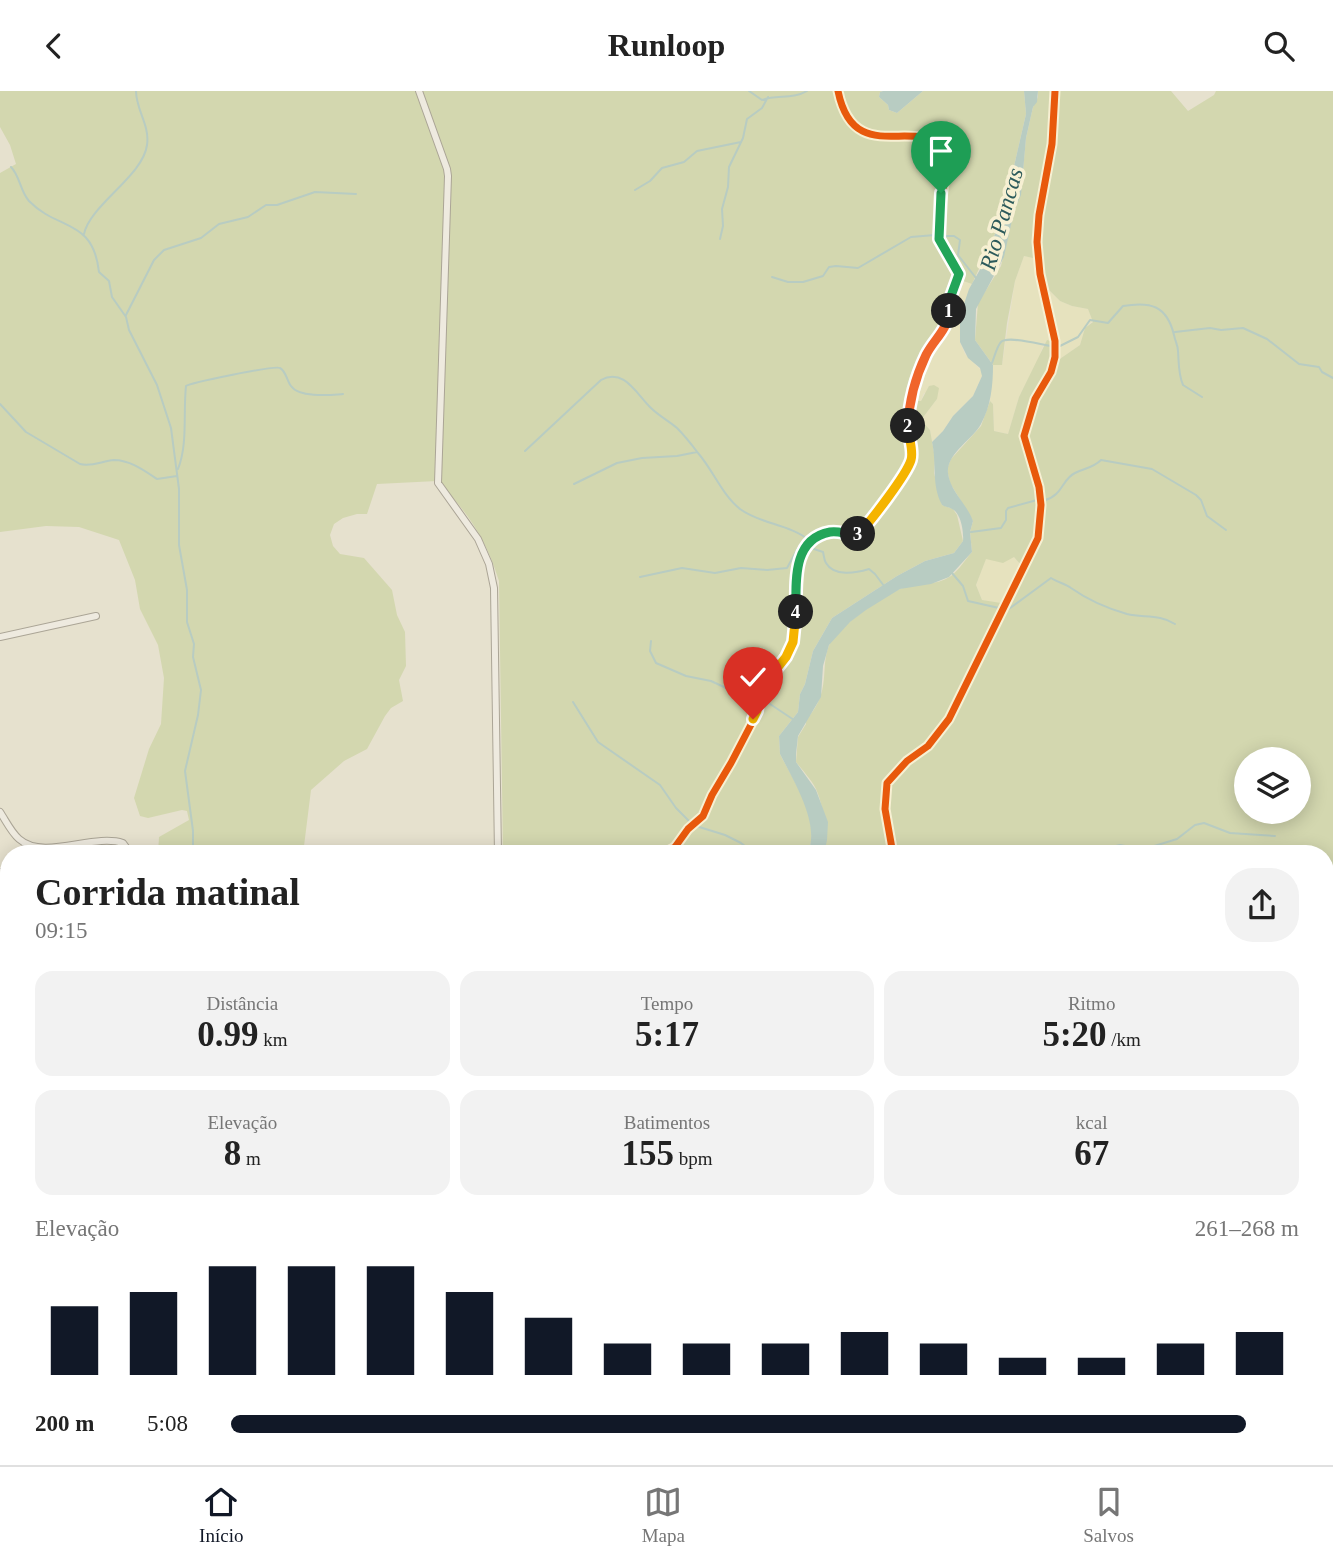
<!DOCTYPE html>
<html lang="pt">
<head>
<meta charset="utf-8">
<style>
  body { margin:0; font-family:Georgia,serif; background:#f2f2f2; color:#222; height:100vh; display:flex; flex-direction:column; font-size:26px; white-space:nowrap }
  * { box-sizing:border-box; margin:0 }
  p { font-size:23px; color:#767676 }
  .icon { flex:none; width:38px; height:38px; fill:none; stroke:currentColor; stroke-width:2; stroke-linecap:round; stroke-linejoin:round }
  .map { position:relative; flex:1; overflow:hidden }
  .sheet { position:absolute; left:0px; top:754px; width:1334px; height:621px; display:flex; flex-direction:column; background:#fff; border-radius:28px 28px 0 0; box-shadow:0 4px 18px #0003 }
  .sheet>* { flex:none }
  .tools { position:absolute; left:1234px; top:656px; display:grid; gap:14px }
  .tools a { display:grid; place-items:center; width:77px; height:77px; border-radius:50%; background:#fff; box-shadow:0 4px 18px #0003; font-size:35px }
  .pin { position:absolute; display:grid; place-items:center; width:60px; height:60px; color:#fff; margin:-72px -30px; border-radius:50% 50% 50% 0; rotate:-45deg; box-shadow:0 0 7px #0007 }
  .pin .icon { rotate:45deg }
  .km { position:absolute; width:35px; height:35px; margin:-18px; border-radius:50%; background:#222; color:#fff; font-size:19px; line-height:35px; text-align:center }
  .round { display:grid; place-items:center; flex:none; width:74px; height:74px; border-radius:28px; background:#f2f2f2 }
  .head { display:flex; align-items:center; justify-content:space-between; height:119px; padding:0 35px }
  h1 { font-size:38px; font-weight:700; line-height:52px }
  .metrics { display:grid; grid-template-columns:repeat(3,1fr); gap:10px; height:119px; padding:7px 35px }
  .metrics div { display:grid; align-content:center; border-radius:18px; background:#f2f2f2; text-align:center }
  .metrics b { font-size:35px; font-weight:700 }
  .metrics small { font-size:19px; font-weight:400 }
  .metrics p { font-size:19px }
  .chart { height:196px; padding:14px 35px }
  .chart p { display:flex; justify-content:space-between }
  .chart svg { width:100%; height:126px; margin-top:7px; stroke:#111827; stroke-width:6 }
  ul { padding:0 35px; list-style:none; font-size:23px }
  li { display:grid; grid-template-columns:112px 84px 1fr; align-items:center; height:52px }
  li i { height:18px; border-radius:9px; background:#111827 }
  header { display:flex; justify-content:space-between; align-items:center; height:91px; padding:0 35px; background:#fff; font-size:32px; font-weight:700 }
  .menu { display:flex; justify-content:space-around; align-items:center; height:98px; border-top:2px solid #e0e0e0; background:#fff; font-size:19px; color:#767676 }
  .menu a { display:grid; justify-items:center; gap:4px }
  .menu .on { color:#111827 }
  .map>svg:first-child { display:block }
  .farmland { fill:#e6e2be }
  .green { fill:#d3d7af; fill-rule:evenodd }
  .water { fill:#b8ccc2 }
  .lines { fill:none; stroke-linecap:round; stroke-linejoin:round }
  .stream { stroke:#b8ccc2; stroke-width:2 }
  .minor-casing { stroke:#aba596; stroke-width:8 }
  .major-casing { stroke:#918b7d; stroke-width:10 }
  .highway-casing { stroke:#918b7d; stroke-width:11 }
  .minor { stroke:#eeeadf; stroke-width:6 }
  .major { stroke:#e5e1d1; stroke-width:8 }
  .highway { stroke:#d9d1be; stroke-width:10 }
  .cycleway-casing { stroke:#f7f0d3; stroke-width:11 }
  .cycleway { stroke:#e8590c; stroke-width:7 }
  .split-1-casing { stroke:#fff; stroke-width:14 }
  .split-2-casing { stroke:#fff; stroke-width:14 }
  .split-3-casing { stroke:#fff; stroke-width:14 }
  .split-4-casing { stroke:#fff; stroke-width:14 }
  .split-5-casing { stroke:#fff; stroke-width:14 }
  .split-1 { stroke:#22a559; stroke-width:9 }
  .split-2 { stroke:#f0652b; stroke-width:9 }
  .split-3 { stroke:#f5b400; stroke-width:9 }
  .split-4 { stroke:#22a559; stroke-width:9 }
  .split-5 { stroke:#f5b400; stroke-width:9 }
  .labels { text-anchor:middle; stroke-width:7; stroke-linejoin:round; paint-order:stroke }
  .water-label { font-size:23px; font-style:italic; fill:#2c5a5b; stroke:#f7f0d3 }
</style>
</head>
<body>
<header><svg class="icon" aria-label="back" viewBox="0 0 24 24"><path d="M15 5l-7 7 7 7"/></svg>Runloop<svg class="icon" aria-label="search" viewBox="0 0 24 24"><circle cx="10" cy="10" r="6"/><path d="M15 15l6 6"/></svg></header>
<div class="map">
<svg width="1333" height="1374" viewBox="0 0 1333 1374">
  <rect width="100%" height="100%" fill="#e6e1ce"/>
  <path class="farmland" d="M 1024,165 L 1033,167 L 1041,191 L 1060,210 L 1072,215 L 1088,218 L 1093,230 L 1085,237 L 1080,254 L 1053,273 L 1044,252 L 1039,267 L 1019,306 L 1008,343 L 994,340 L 993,313 L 990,310 L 993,274 L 1002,274 L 1015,190 Z
    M 958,179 L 963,190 L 972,193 L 960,225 L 960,251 L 965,263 L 982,280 L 982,285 L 973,305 L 953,325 L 943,340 L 932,351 L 930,339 L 921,329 L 937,308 L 924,302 L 921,310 L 909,310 L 926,260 L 944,232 L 949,202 Z
    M 1014,466 L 1020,473 L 1001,513 L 982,509 L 976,494 L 986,467 Z"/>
  <path class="green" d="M 0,0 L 883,0 L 880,1 L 879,6 L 888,14 L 889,19 L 897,22 L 923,0 L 1024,0 L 1026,23 L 1012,84 L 995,143 L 972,193 L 963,190 L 957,181 L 949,202 L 944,232 L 926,260 L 910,310 L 921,310 L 929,295 L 934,294 L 939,297 L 937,308 L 921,329 L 930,339 L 935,367 L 934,382 L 942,414 L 953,418 L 957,424 L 963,450 L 954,462 L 925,470 L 897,485 L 832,527 L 813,560 L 805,593 L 800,603 L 798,621 L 779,645 L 780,663 C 794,691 823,732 807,763 L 503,763 L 499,490 C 486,448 468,421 437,390 L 377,393 L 367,423 L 357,423 L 343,427 L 334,433 L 330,444 L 333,455 L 340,463 L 364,467 L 392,499 L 397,524 L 405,541 L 406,575 L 399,589 L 403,610 L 391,617 L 385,625 L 367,658 L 344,670 L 311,699 L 303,763 L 158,763 L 159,746 L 189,729 L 187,720 L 182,719 L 148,727 L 140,725 L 134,707 L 149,658 L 161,633 L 164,587 L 158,554 L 140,518 L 135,489 L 119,449 L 79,436 L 46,435 L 0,441 L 0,82 L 16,73 L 10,54 L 0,36 Z
    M 1038,0 L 1171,0 L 1188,20 L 1214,4 L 1216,0 L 1333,0 L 1333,1156 L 1325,1165 L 1325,763 L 824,763 C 829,747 823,713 816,698 C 811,688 803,680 796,671 L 798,646 L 806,633 L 806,629 C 814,620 819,611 822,600 C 827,580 821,561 836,543 C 848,531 887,501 903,497 C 919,492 936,495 951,485 C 959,479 965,469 972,461 L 970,441 L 973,430 L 950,392 L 947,378 L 951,368 L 981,335 L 990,310 L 993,313 L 994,340 L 1008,343 L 1019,306 L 1047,249 L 1054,251 L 1054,272 L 1080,254 L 1085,237 L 1093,231 L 1088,218 L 1072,215 L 1060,210 L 1041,191 L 1033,167 L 1024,165 L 1015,190 L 1007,232 L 1002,274 L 993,274 L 975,249 L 978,212 L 1001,175 L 1014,120 L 1021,101 L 1026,47 L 1033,16 L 1038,6 ZM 1014,466 L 1020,473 L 1001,512 L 982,509 L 976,494 L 986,468 L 1003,472 ZM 1246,668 L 1298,668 L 1298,721 L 1246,721 Z
    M 0,787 L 9,795 L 9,899 L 0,898 Z
    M 0,943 L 9,945 L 9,1367 L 787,1367 L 807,1374 L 0,1374 Z
    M 1124,1367 L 1287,1367 L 1291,1374 L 1127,1374 Z"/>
  <path class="water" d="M 883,0 L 923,0 L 897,22 L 889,19 L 888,14 L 879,6 L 880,1 Z
    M 1024,0 L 1038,0 L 1037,11 L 1033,16 L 1026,47 L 1021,104 L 1014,120 L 1004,166 L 976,218 L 975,249 L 993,274 C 993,294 991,315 981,333 C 973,348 946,363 948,382 C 950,400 967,413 973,430 L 970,441 L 972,461 L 949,486 L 931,493 L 900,498 L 866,519 L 850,531 L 829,554 L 823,575 L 821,606 L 798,645 L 796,663 L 796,671 L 816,699 L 828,731 L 827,749 L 824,763 L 807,763 C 822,735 793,689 780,663 L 779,645 L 798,621 L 800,603 L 805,593 L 813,560 L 832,527 L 897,485 L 925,470 L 954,462 L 963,450 C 964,441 961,422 952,418 C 949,416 945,416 942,414 C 931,393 937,373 932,351 L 943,340 L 953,325 L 973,305 L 982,285 L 980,277 L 968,267 L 960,251 L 960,225 L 969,198 L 982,175 L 995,143 L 1012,84 L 1026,23 Z"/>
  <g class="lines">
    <path class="stream" d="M 749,0 L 762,9 C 777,3 792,9 807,0
      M 11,76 C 20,85 20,100 29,110 C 58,140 93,127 99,181 L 109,190 L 112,206 L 126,226 L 129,239 L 157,294 L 171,337 L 179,398 L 179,454 L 187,499 L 187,531 L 194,553 L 193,566 L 201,599 L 198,624 L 185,680 L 193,740 L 193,763
      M 635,99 L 650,90 L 662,77 L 684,71 L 697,60 L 741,51
      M 84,143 C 90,114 143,85 147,54 C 150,34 136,19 136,0
      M 944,145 L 954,145 L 960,149 L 958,164 L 976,187
      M 720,148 L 723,135 L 722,118 L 728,96 L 729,76 L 743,47 L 747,28 L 762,17 L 768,6
      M 772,186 L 788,191 L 803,191 L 823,185 L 829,176 L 836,175 L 858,177 L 911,146 L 935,144
      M 126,224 L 154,169 L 164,159 L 201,147 L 219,133 L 248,126 L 266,114 L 277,114 L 315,101 L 356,103
      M 1175,241 L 1210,237 L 1221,239 L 1243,237 L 1267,248 L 1299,273 L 1319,276 L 1322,281 L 1333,287
      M 1060,255 L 1078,246 L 1090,229 L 1108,232 L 1123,215 C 1151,210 1167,215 1174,244 C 1175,250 1178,254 1178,260 C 1179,272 1178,282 1183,294 L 1202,306
      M 992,272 C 994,267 997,255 1001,251 C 1008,244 1042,254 1051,255
      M 0,313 L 26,341 L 80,373 C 92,376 102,370 114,369 C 130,369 145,380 157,388 L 177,385
      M 525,360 L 601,289 C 624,276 637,304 651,317 C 659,325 669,330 677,337 C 685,345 692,354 698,362 C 713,379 722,404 740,418 C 760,433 789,433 809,449
      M 178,378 C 188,353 183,322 186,295 C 190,292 275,274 280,277 C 286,280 287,290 291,295 C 299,307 330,304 343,303
      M 574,393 L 617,372 L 642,367 L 677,365 L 697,361
      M 1045,409 C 1063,404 1062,388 1075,382 C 1085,377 1093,377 1101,369 L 1152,378 L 1196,404 L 1201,409 L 1207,425 L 1226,439
      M 971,441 L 1001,437 L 1006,429 L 1006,420 L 1008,417 L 1037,409
      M 811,454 L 814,458 L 823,461 C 824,465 824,469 826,472 C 834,486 856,482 869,478 L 875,483 L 884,495
      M 952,482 L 963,495 L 968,510 L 999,517
      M 640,486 L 682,477 L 715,482 L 741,477 L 767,479 L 787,477 L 798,457 L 802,454
      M 1006,520 L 1051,487 C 1057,491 1066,493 1071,497 C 1088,509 1106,517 1127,523 C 1143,527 1160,523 1175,533
      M 651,550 L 650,560 L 656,572 L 686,585 L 711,590 L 726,597 L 746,596 L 756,599
      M 762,605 L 767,611 L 794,629
      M 573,611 L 598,651 L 660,694 L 676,717 L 690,731
      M 696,735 L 725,744 L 741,752 L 755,763
      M 1101,763 L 1112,756 L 1120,754 L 1135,757 L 1151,756 L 1177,748 L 1195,734 L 1204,732 L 1230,742 L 1275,745
      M 0,869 L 9,869
      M 0,1176 L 9,1181"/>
    <g class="minor-casing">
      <path id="minor" d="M 419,0 L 447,78 L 448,85 L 438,392 L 478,448 L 489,473 L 494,497 L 498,763
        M 0,546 L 96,525
        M 0,721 C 6,730 11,741 19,748 C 44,770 93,742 123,752 L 131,763
        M 662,763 L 675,756 L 688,738 L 703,725 L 712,704 L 731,672 L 756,624 L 760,599 L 790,559 L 796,536 L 798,479 L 802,460 L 807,452 L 823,443 L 835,441 L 850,444 L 858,443 C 868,434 907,382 911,370 C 914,359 908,348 908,338 C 907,326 909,313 912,301 C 916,287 922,270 930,257 C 935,250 942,243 946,235 C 950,226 949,214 951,204 C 953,198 959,191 959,185 C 960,171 940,159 939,142 C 937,117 952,79 940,59 C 918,23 854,78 838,0
        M 893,763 L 885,718 L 887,692 L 907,670 L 928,655 L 949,628 L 1038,447 L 1041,414 L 1039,396 L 1024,345 L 1035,308 L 1051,281 L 1055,266 L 1055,250 L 1040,183 L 1037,151 L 1039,124 L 1052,53 L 1055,0
        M 0,879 L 9,881
        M 1325,1161 L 1333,1165
        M 841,1367 L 863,1374
        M 859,1367 L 882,1374
        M 929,1367 L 930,1374
        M 1009,1367 L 1009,1374
        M 1047,1367 L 1048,1374
        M 1117,1367 L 1121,1374
        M 1290,1367 L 1294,1374
        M 1088,1374 L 1088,1367"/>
    </g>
    <g class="major-casing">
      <path id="major" d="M 0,782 L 9,791
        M 1325,1345 L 1333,1356"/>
    </g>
    <g class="highway-casing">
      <path id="highway" d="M 0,917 L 9,918
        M 0,924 L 9,925
        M 1325,1329 L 1333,1332"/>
    </g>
    <use href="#minor" class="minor"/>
    <use href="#major" class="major"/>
    <use href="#highway" class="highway"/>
    <g class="cycleway-casing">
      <path id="cycleway" d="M 662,763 L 675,756 L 688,738 L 703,725 L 712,704 L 731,672 L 756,624 L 760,599 L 790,559 L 796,536 L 798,479 L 802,460 L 807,452 L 823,443 L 835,441 L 850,444 L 858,443 C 868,434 907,382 911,370 C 914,359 908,348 908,338 C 907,326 909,313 912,301 C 916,287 922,270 930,257 C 935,250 942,243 946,235 C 950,226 949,214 951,204 C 953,198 959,191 959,185 C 960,171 940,159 939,142 C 937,117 952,79 940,59 C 918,23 854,78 838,0
        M 893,763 L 885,718 L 887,692 L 907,670 L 928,655 L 949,628 L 1038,447 L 1041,414 L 1039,396 L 1024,345 L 1035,308 L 1051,281 L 1055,266 L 1055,250 L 1040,183 L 1037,151 L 1039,124 L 1052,53 L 1055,0"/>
    </g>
    <use href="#cycleway" class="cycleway"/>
  </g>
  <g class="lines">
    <g class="split-1-casing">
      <path id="split-1" d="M 941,102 L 939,148 L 959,183 L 951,205 L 949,220"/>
    </g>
    <g class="split-2-casing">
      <path id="split-2" d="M 908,335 C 909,310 915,287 926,264 C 934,248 948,239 949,220"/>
    </g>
    <g class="split-3-casing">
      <path id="split-3" d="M 858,443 C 869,433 907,383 911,369 C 914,359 908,346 908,335"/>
    </g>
    <g class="split-4-casing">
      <path id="split-4" d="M 796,521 C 796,491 792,448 830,441 C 840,439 848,445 858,443"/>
    </g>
    <g class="split-5-casing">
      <path id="split-5" d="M 753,628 L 757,620 L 760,599 L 786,566 L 793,551 L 796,521"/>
    </g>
    <use href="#split-1" class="split-1"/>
    <use href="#split-2" class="split-2"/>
    <use href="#split-3" class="split-3"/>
    <use href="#split-4" class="split-4"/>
    <use href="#split-5" class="split-5"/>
  </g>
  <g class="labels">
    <g class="water-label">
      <text transform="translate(1001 128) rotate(-74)" y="8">Rio Pancas</text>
    </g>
  </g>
</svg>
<div class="tools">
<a><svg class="icon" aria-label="layers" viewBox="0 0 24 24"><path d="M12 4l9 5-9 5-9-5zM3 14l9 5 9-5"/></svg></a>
</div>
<div class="pin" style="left:941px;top:102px;background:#1e9e55"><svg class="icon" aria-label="arrive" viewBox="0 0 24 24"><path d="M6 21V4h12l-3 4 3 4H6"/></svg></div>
<div class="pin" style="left:753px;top:628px;background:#d93025"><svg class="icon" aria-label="check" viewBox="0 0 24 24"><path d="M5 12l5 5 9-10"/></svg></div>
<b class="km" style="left:949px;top:220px">1</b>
<b class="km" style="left:908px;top:335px">2</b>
<b class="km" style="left:858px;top:443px">3</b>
<b class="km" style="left:796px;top:521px">4</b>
<section class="sheet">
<div class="head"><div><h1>Corrida matinal</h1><p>09:15</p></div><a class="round"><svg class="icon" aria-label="share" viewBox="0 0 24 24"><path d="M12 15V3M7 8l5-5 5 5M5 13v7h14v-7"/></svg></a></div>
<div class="metrics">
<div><p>Distância</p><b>0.99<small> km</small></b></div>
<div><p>Tempo</p><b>5:17</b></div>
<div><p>Ritmo</p><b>5:20<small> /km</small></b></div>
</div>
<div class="metrics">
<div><p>Elevação</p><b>8<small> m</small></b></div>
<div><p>Batimentos</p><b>155<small> bpm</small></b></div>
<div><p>kcal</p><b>67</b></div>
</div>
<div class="chart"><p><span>Elevação</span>261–268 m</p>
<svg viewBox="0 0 160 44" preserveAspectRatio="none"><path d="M5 44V20M15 44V15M25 44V6M35 44V6M45 44V6M55 44V15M65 44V24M75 44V33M85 44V33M95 44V33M105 44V29M115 44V33M125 44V38M135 44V38M145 44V33M155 44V29"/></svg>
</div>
<ul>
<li><b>200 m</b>5:08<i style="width:95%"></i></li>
</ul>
</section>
</div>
<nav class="menu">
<a class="on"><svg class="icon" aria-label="home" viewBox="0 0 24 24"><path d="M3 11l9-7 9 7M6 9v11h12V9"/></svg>Início</a>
<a><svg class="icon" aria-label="map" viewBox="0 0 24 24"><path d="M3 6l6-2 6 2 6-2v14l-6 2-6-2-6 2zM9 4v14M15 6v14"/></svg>Mapa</a>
<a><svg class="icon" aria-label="saved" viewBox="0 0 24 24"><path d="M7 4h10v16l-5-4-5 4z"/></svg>Salvos</a>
</nav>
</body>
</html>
